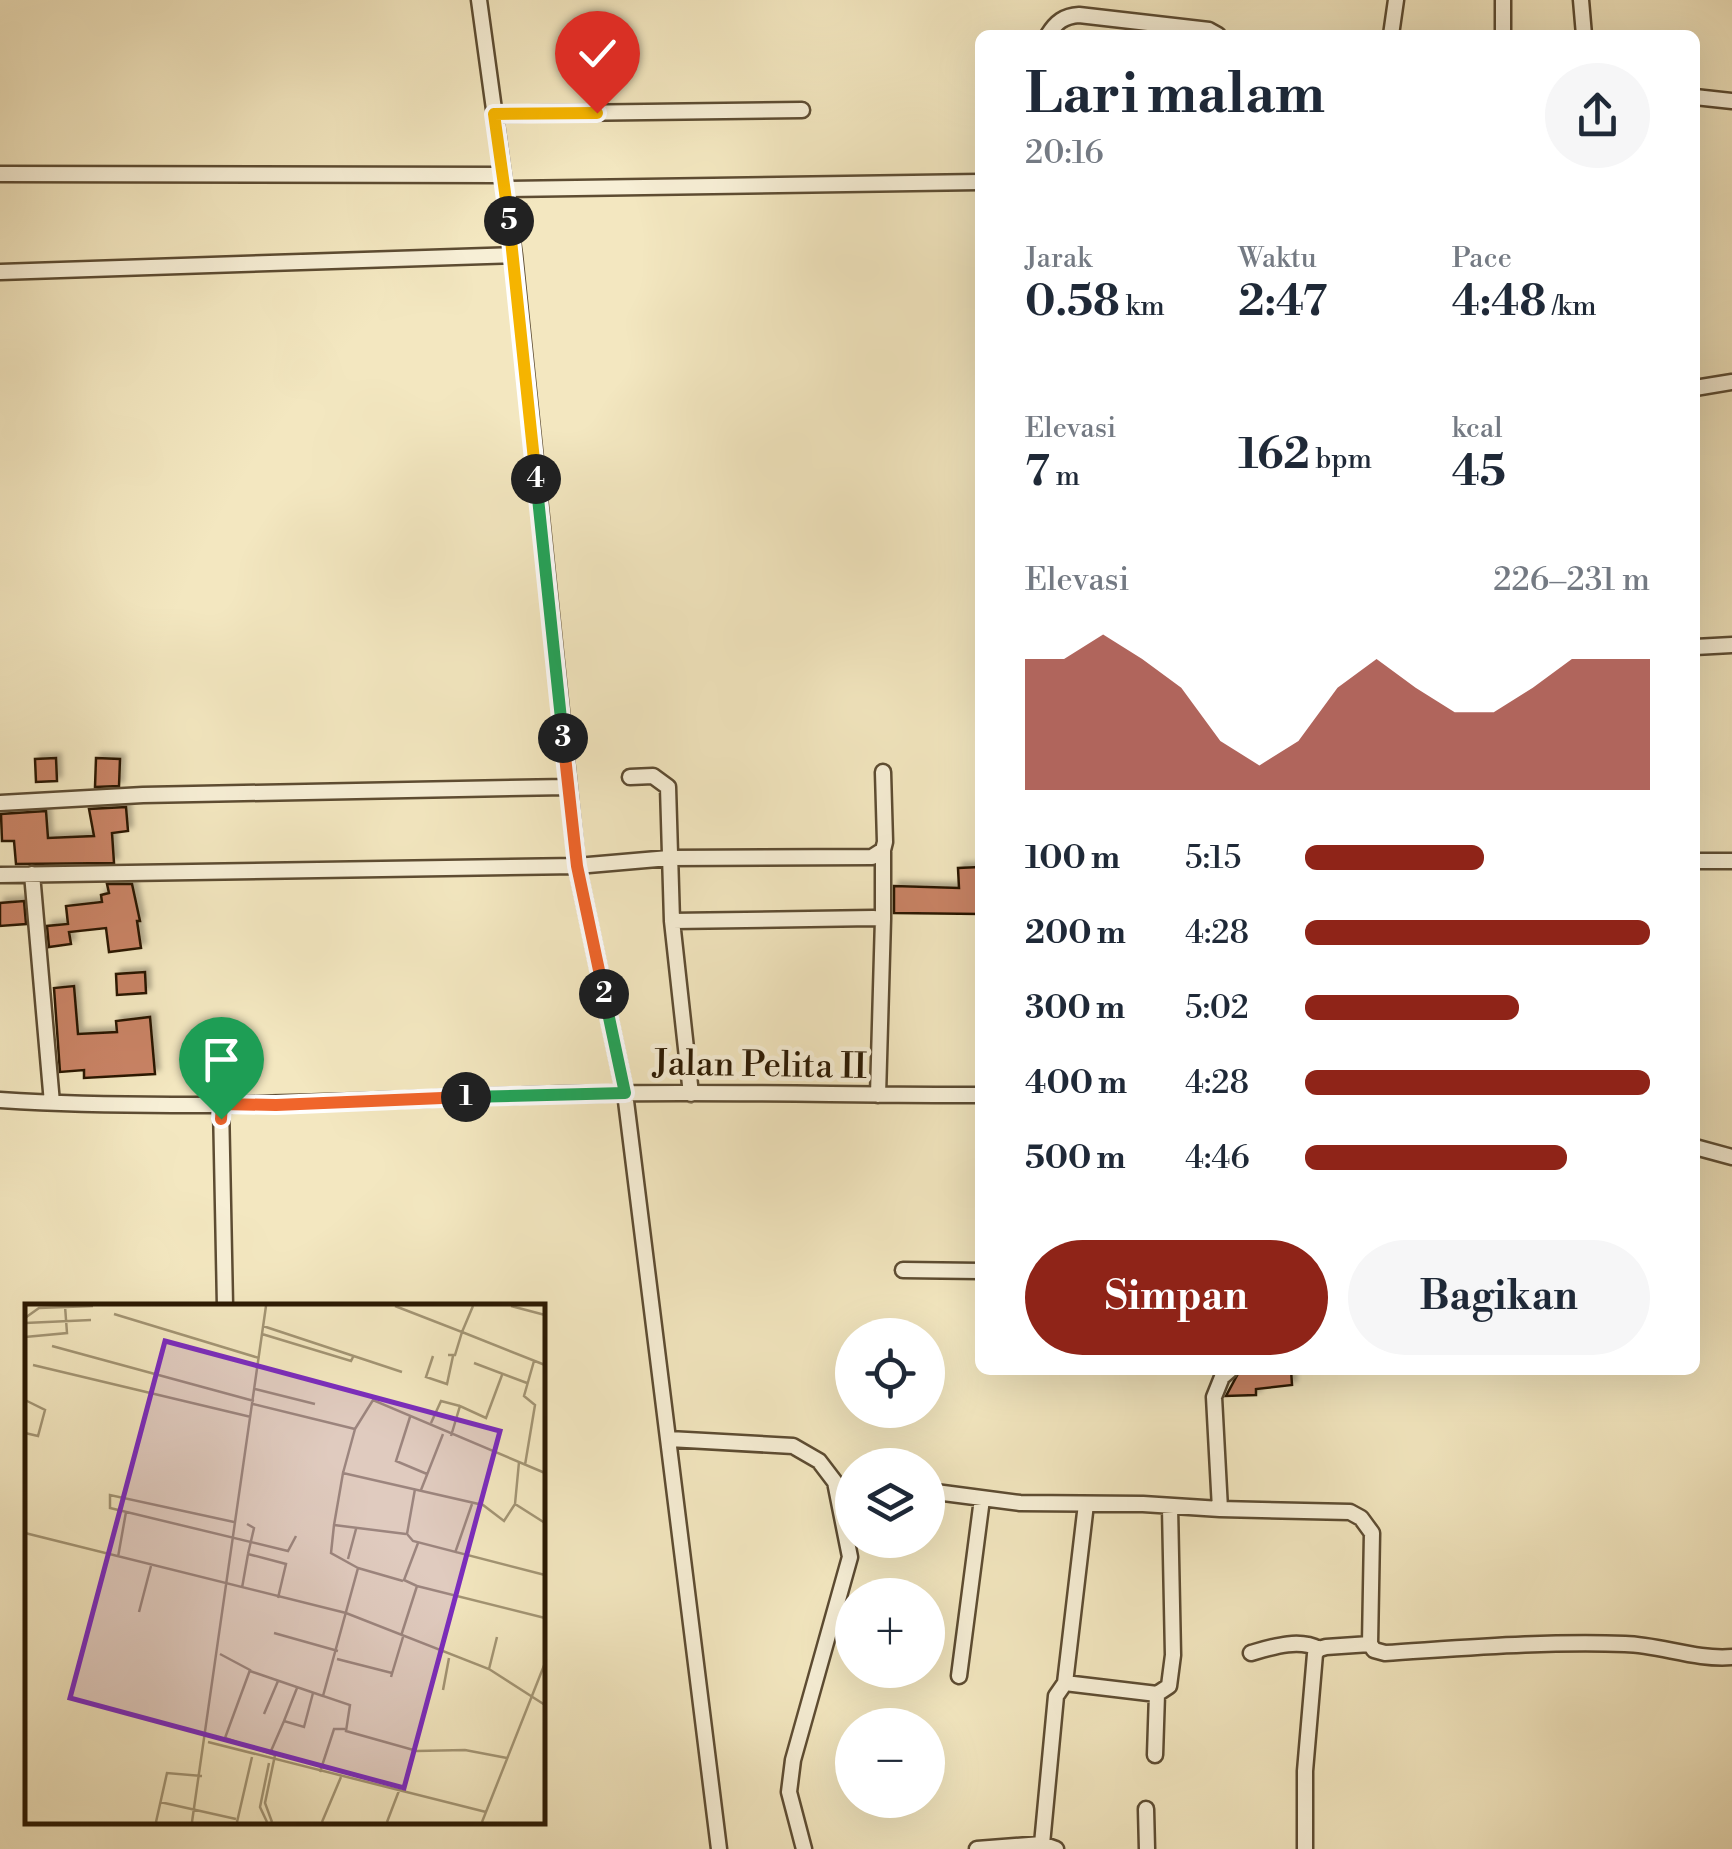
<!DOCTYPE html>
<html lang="id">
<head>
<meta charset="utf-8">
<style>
  body { margin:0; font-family:"Libre Bodoni",serif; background:#f6f6f7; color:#1f2937; height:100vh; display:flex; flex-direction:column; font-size:38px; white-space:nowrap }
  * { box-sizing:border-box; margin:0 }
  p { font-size:32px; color:#747a83 }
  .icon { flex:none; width:55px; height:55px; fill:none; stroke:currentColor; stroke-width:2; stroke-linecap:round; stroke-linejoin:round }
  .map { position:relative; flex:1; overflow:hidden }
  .sheet { position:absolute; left:975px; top:30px; width:725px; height:1345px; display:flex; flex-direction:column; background:#fff; border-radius:15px; box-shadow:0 10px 40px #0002 }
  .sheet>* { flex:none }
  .buttons { position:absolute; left:835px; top:1318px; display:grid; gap:20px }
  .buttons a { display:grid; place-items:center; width:110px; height:110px; border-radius:50%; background:#fff; box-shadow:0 10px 40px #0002; font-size:50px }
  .pin { position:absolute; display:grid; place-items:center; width:85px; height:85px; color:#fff; margin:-102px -42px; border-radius:50% 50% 50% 0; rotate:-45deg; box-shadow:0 0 10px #0007 }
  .pin .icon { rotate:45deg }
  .km { position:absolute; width:50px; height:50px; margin:-25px; border-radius:50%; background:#222; color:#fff; font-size:28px; line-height:50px; text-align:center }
  .round { display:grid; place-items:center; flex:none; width:105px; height:105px; border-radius:52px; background:#f6f6f7 }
  .head { display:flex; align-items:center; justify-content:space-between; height:170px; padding:0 50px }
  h1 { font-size:55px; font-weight:700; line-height:75px }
  .stats { display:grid; grid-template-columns:repeat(3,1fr); gap:15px; height:170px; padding:10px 50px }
  .stats div { display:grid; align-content:center }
  .stats b { font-size:42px; font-weight:700 }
  .stats small { font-size:28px; font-weight:400 }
  .stats p { font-size:28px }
  .chart { height:280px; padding:20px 50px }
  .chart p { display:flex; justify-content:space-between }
  .chart svg { width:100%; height:180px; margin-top:10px; fill:#8f2418; opacity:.7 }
  .cta { display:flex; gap:20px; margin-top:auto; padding:20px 50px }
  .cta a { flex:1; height:115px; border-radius:60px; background:#8f2418; color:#fff; font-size:40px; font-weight:700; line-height:115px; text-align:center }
  .cta a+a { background:#f6f6f7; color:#1f2937 }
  ul { padding:0 50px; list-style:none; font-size:32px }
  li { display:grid; grid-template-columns:160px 120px 1fr; align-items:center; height:75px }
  li i { height:25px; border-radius:12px; background:#8f2418 }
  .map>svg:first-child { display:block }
  .building { fill:#c98365; stroke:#2b1902; stroke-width:2.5; filter:url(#shadow) }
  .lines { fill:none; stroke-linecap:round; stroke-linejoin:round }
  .street-casing { stroke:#5d4c32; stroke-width:19 }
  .street { stroke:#f7efd6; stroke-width:14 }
  .split-1-casing { stroke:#fff; stroke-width:20 }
  .split-2-casing { stroke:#fff; stroke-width:20 }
  .split-3-casing { stroke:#fff; stroke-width:20 }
  .split-4-casing { stroke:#fff; stroke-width:20 }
  .split-5-casing { stroke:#fff; stroke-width:20 }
  .split-6-casing { stroke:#fff; stroke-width:20 }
  .split-1 { stroke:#f0652b; stroke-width:12 }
  .split-2 { stroke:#22a559; stroke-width:12 }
  .split-3 { stroke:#f0652b; stroke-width:12 }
  .split-4 { stroke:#22a559; stroke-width:12 }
  .split-5 { stroke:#f5b400; stroke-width:12 }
  .split-6 { stroke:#f5b400; stroke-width:12 }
  .labels { text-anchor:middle; stroke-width:9; stroke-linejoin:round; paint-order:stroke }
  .street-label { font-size:35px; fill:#2b1902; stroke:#f7efd6 }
  .inset-road { fill:none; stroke:#a39574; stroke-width:2.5 }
  .view { fill:#7b2cbf; fill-opacity:0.15; stroke:#7b2cbf; stroke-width:5 }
  .inset-edge { fill:none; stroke:#2b1902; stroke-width:5 }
</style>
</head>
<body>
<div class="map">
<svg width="1732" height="1849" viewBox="0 0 1732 1849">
  <defs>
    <filter id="shadow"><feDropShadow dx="4.5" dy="-4.5" stdDeviation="2.5" flood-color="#0004"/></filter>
  </defs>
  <rect width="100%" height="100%" fill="#f3e7c0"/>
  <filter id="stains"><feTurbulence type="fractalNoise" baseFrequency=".002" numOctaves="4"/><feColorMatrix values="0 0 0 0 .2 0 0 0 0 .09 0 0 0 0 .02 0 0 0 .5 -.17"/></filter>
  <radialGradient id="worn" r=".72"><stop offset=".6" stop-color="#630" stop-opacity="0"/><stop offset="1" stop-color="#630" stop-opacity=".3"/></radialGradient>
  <path class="building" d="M 56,758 L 57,781 L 36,782 L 35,759 Z
    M 96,758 L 120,759 L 119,786 L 95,787 Z
    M 126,807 L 128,831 L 112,833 L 114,863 L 16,864 L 14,841 L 2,841 L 1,814 L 46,811 L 48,838 L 94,836 L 89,809 Z
    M 980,867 L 980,914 L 894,913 L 894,886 L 959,888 L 958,868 Z
    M 107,884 L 132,884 L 140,921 L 137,921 L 141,948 L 109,952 L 106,928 L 69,932 L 71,944 L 49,947 L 47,926 L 68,924 L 66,906 L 102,902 L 101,895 L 109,893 Z
    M 24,901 L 26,924 L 0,926 L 0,903 Z
    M 145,972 L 146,993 L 117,995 L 116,974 Z
    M 74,986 L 78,1034 L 117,1032 L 116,1021 L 150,1017 L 155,1074 L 84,1078 L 84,1070 L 60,1072 L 54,988 Z
    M 1240,1370 L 1291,1370 L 1292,1385 L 1256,1389 L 1256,1395 L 1226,1396 Z"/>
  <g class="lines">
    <g class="street-casing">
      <path id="street" d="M 479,0 L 514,255 L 577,866 L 625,1093 L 719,1849
        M 1581,0 L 1584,35
        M 1048,35 C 1056,22 1064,16 1079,15 L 1209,30 L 1218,35
        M 1391,35 L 1396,0
        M 1503,35 L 1503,0
        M 1695,97 L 1732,101
        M 495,114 L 802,110
        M 0,174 L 503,175
        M 505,189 L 980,182
        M 0,272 L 514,255
        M 1695,388 L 1732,382
        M 1695,647 L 1732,645
        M 630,777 L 653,776 L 668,787 L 672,921
        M 0,803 L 143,795 L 567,787
        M 883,850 L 883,919
        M 1695,861 L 1732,861
        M 32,874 L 52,1103
        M 0,875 L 577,866 L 669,858 L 872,857 L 883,850 L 885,842 L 883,772
        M 691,1094 L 672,921 L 873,918 L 883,919 L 878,1095
        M 0,1100 C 190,1112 380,1099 570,1094 C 706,1091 843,1095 980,1095
        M 221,1104 L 225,1306
        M 1695,1147 L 1732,1157
        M 903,1270 L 980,1271
        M 1230,1370 L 1222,1377 L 1214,1397 L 1220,1509 L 1350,1512 L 1361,1518 L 1372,1533 L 1370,1644 L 1374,1650 L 1385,1653 C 1465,1648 1545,1641 1625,1644 C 1661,1645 1695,1660 1732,1657
        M 669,1439 L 793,1446 L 819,1461 L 835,1482 L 850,1557 L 793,1760 L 789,1792 L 804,1849
        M 928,1491 L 1020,1503 L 1143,1504 L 1220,1509
        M 1251,1653 C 1272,1647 1299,1638 1319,1649
        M 959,1676 L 982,1499
        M 1065,1683 L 1086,1504
        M 1155,1755 L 1157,1694
        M 1146,1809 L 1147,1849
        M 1042,1844 L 1054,1717 L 1056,1696 L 1065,1683 L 1157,1694 L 1169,1686 L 1173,1655 L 1170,1507
        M 977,1849 L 1042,1844 L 1056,1849
        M 1305,1849 L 1305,1771 L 1315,1654 L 1319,1649 L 1326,1647 L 1370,1644"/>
    </g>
    <use href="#street" class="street"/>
  </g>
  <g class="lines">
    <g class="split-1-casing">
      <path id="split-1" d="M 221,1119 L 222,1104 L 276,1105 L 466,1097"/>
    </g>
    <g class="split-2-casing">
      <path id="split-2" d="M 466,1097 L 625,1093 L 604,994"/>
    </g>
    <g class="split-3-casing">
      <path id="split-3" d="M 563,738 L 577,866 L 604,994"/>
    </g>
    <g class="split-4-casing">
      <path id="split-4" d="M 536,479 L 563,738"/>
    </g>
    <g class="split-5-casing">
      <path id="split-5" d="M 509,221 L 536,479"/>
    </g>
    <g class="split-6-casing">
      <path id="split-6" d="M 509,221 L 494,114 L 597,113"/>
    </g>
    <use href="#split-1" class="split-1"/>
    <use href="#split-2" class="split-2"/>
    <use href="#split-3" class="split-3"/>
    <use href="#split-4" class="split-4"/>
    <use href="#split-5" class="split-5"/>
    <use href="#split-6" class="split-6"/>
  </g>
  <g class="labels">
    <g class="street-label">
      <text transform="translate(760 1064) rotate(1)" y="12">Jalan Pelita II</text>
    </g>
  </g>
  <g transform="translate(25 1304)">
    <rect width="520" height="520" fill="#f3e7c0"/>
    <path class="inset-road" d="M 370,2 L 437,28 L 430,51 L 423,51M 448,2 L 437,28 L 520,61M 486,2 L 520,11M 89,10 L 234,54M 0,14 L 14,4 L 68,2M 0,19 L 66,16M 238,22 L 377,68M 237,30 L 326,57 L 329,51M 0,33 L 42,29 L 40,2M 27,42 L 229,97M 408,52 L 401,73 L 422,80 L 428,52M 449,59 L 502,79M 8,61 L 226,113M 230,85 L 290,100M 0,96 L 20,106 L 13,132 L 0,129M 228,100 L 330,125 L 348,96 L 520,169M 385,113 L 371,157 L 402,170M 406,119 L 416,97 L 435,102M 426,132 L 435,102 L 461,114 L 477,71M 500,161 L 510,101 L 499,92 L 509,57M 318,169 L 330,125M 390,185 L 382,230 L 388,237 L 520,271M 396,186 L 418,130M 490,200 L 494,158M 209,218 L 85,191 L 85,204 L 263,247 L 271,232M 222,220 L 229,224 L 223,250M 309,221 L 381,230M 0,229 L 321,309 L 464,365 L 520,401M 430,249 L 447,200M 93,253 L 101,208M 323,255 L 331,225M 333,264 L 378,277M 392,282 L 379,276 L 393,239M 217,284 L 223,250 L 261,260 L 253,294M 114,308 L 126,262M 249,329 L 313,347M 376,332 L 392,282 L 520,314M 195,350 L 225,366 L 200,434 L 250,451 L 240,499 L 247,518M 312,355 L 367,369M 464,365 L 472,333M 225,367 L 298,392M 366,373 L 378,333M 418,386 L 424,354M 239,410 L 253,377M 259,417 L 272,384M 183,438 L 461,508M 246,447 L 259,417 L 279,423 L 288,389M 482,454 L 440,446 L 392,447 L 321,427 L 325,401 L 298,392 L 333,264 L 306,249 L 309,221 L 318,169 L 458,201 L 479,217 L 490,200 L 520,219M 295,468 L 309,425 L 320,425M 135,498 L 211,515M 131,518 L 142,469 L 177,472M 167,518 L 241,2M 212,518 L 227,453M 242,518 L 235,503 L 244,459M 297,518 L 316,473M 362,518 L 375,484M 457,518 L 520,359"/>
    <path class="view" d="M 140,37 L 475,127 L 379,484 L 45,394 Z"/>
    <rect width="520" height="520" class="inset-edge"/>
  </g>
  <rect width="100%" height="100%" filter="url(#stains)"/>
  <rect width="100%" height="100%" fill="url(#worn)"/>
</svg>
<div class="buttons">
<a><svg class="icon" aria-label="locate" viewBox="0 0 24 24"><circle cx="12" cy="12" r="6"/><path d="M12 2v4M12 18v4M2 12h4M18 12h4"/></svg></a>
<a><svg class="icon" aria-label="layers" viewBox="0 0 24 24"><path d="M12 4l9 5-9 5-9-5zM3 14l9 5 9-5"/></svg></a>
<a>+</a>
<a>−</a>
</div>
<div class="pin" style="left:221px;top:1119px;background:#1e9e55"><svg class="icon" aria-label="arrive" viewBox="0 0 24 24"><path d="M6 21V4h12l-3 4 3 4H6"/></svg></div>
<div class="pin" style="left:597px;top:113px;background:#d93025"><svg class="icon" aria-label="check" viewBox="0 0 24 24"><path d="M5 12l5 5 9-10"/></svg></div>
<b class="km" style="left:466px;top:1097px">1</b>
<b class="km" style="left:604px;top:994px">2</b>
<b class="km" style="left:563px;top:738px">3</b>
<b class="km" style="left:536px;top:479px">4</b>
<b class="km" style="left:509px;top:221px">5</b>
<section class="sheet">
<div class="head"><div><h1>Lari malam</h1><p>20:16</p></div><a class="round"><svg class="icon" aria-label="share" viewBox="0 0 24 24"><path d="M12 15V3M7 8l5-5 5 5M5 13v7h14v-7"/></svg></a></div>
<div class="stats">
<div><p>Jarak</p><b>0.58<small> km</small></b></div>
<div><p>Waktu</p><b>2:47</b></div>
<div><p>Pace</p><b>4:48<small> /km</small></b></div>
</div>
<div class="stats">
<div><p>Elevasi</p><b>7<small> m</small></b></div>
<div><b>162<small> bpm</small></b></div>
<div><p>kcal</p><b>45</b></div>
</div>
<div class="chart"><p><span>Elevasi</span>226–231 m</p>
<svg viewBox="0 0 160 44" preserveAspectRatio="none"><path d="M0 44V12L10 12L20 6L30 12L40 19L50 32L60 38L70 32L80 19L90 12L100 19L110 25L120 25L130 19L140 12L150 12L160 12V44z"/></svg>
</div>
<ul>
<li><b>100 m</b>5:15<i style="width:52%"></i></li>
<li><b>200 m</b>4:28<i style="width:100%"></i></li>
<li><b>300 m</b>5:02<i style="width:62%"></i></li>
<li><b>400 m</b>4:28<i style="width:100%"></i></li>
<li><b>500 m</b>4:46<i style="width:76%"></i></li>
</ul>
<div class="cta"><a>Simpan</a><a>Bagikan</a></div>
</section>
</div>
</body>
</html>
